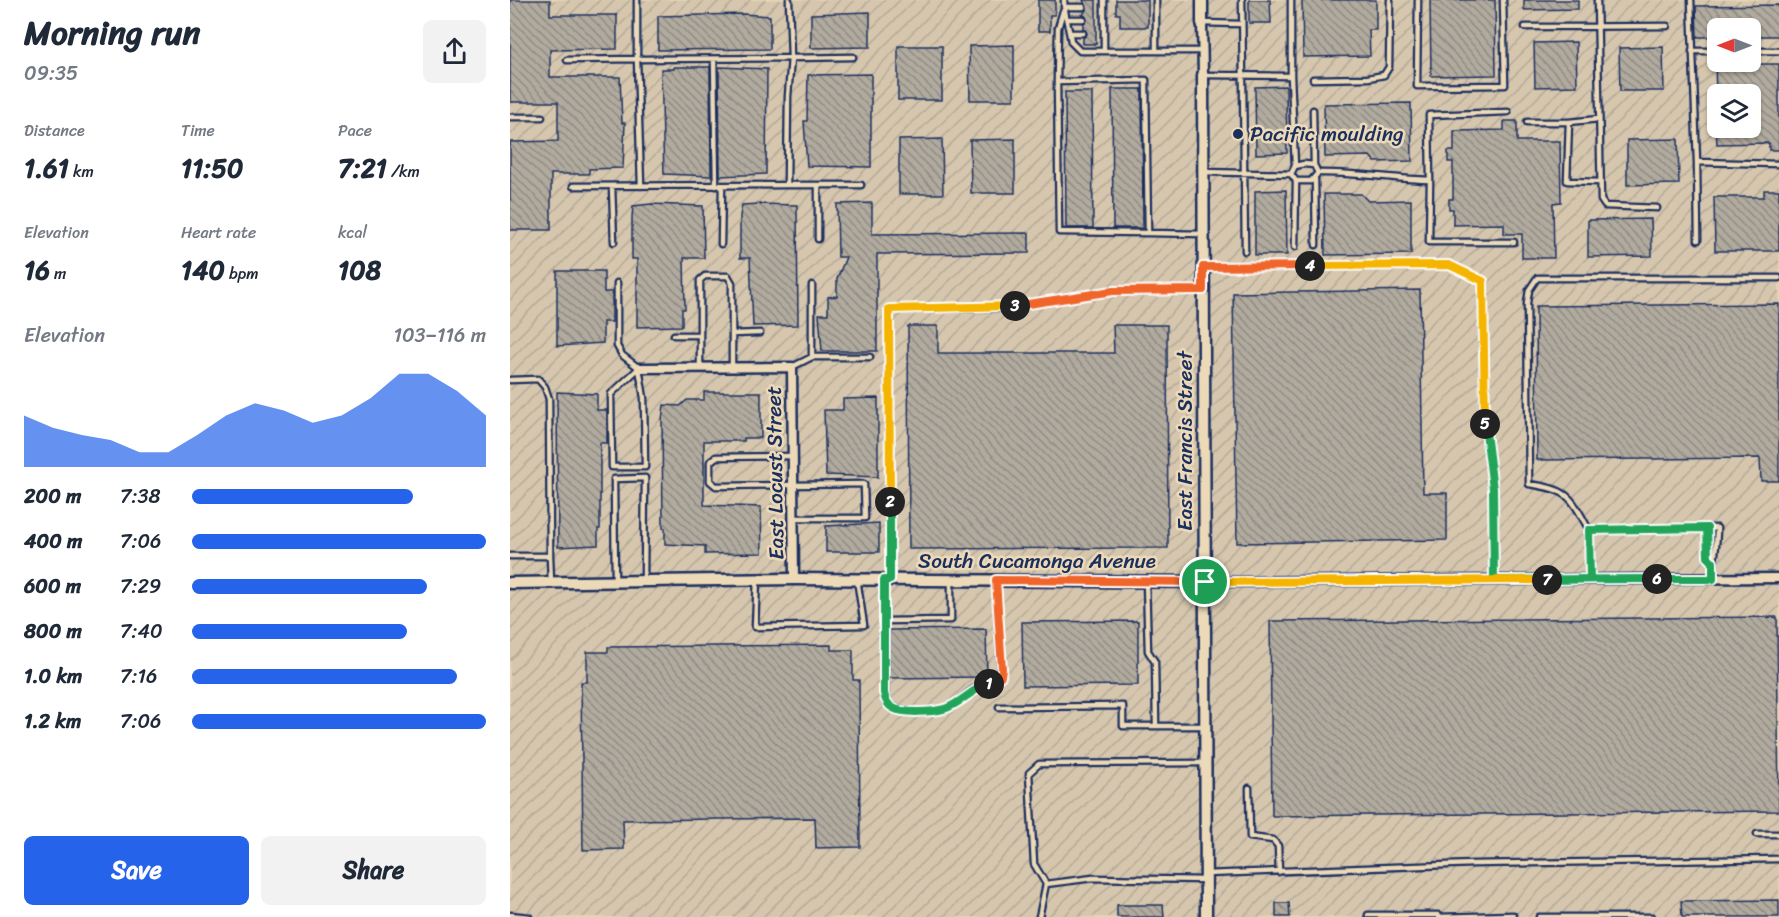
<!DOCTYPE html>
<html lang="en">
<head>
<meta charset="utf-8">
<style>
  body { margin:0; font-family:Sriracha,sans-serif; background:#f2f2f3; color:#1f2937; height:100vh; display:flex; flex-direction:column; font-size:22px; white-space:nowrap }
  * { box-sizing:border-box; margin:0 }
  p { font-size:20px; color:#747a83 }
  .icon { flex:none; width:33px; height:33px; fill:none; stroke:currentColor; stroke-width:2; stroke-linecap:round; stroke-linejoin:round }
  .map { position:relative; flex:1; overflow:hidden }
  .sheet { display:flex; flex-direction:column; background:#fff; width:510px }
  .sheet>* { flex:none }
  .needle { width:39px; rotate:270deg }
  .tools { position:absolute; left:1197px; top:18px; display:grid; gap:12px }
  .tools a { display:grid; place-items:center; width:54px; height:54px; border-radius:9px; background:#fff; box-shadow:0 2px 4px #0004; font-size:30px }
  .pin { position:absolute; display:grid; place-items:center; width:51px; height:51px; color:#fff; margin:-26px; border:3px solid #fff; border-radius:50%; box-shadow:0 2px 6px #0007 }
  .km { position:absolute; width:30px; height:30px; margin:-15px; border-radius:50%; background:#222; color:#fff; font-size:16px; line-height:30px; text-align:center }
  .round { display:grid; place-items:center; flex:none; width:63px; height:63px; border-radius:9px; background:#f2f2f3 }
  .overview { display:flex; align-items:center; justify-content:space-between; height:102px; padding:0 24px }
  h1 { font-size:33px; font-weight:700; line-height:45px }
  .stats { display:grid; grid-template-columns:repeat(3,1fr); gap:9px; height:102px; padding:6px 24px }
  .stats div { display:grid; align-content:center }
  .stats b { font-size:26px; font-weight:700 }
  .stats small { font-size:16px; font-weight:400 }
  .stats p { font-size:16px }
  .chart { height:168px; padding:12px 24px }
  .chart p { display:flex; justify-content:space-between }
  .chart svg { width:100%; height:108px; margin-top:6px; fill:#2563eb; opacity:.7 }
  .primary-button { display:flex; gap:12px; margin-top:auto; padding:12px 24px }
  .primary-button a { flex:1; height:69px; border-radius:9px; background:#2563eb; color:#fff; font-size:24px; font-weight:700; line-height:69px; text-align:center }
  .primary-button a+a { background:#f2f2f3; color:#1f2937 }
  ul { padding:0 24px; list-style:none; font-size:20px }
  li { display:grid; grid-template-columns:96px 72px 1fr; align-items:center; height:45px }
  li i { height:15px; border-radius:8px; background:#2563eb }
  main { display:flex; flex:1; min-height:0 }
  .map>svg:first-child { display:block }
  .industrial { fill:url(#industrial-furrows); fill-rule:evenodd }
  .building { fill:url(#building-back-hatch); stroke:#1b2f5e; stroke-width:1.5 }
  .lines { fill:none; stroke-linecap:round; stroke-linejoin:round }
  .service-casing { stroke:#1b2f5e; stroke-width:9 }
  .minor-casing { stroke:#1b2f5e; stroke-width:13 }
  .tertiary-casing { stroke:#1b2f5e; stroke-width:15 }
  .service { stroke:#ecd9b7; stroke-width:4.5 }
  .minor { stroke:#ecd9b7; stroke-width:8 }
  .tertiary { stroke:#ecd9b7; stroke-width:10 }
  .split-1-casing { stroke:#fff; stroke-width:12 }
  .split-2-casing { stroke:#fff; stroke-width:12 }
  .split-3-casing { stroke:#fff; stroke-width:12 }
  .split-4-casing { stroke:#fff; stroke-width:12 }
  .split-5-casing { stroke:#fff; stroke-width:12 }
  .split-6-casing { stroke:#fff; stroke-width:12 }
  .split-7-casing { stroke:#fff; stroke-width:12 }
  .split-8-casing { stroke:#fff; stroke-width:12 }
  .split-1 { stroke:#f0652b; stroke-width:8 }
  .split-2 { stroke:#22a559; stroke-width:8 }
  .split-3 { stroke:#f5b400; stroke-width:8 }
  .split-4 { stroke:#f0652b; stroke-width:8 }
  .split-5 { stroke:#f5b400; stroke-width:8 }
  .split-6 { stroke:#22a559; stroke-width:8 }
  .split-7 { stroke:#22a559; stroke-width:8 }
  .split-8 { stroke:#f5b400; stroke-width:8 }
  .poi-dot { fill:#1b2f5e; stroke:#ecd9b7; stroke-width:2 }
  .labels { text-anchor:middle; stroke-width:5; stroke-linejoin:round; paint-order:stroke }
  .poi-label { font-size:21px; fill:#1b2f5e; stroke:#ecd9b7; text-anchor:start }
  .street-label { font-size:21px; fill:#1b2f5e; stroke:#ecd9b7 }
</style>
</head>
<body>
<main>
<section class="sheet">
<div class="overview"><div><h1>Morning run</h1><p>09:35</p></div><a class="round"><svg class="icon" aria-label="share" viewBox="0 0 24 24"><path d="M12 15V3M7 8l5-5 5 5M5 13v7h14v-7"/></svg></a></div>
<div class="stats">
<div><p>Distance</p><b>1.61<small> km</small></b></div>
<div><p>Time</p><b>11:50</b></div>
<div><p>Pace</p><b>7:21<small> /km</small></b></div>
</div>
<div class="stats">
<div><p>Elevation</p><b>16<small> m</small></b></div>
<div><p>Heart rate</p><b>140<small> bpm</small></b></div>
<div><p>kcal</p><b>108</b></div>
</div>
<div class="chart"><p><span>Elevation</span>103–116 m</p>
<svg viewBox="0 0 160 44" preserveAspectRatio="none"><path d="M0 44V23L10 28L20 31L30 33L40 38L50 38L60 31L70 23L80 18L90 21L100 26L110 23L120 16L130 6L140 6L150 13L160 23V44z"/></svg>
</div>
<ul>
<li><b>200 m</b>7:38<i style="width:75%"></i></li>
<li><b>400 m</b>7:06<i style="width:100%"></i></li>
<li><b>600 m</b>7:29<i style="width:80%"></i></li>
<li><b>800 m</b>7:40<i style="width:73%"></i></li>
<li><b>1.0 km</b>7:16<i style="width:90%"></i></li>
<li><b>1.2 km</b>7:06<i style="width:100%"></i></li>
</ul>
<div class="primary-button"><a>Save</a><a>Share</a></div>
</section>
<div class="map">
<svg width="1269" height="917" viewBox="0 0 1269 917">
  <defs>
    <pattern id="industrial-furrows" width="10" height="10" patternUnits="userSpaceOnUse" patternTransform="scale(1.5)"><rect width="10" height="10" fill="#d5c6ad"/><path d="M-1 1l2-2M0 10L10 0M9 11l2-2" fill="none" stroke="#b6aa97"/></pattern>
    <pattern id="building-back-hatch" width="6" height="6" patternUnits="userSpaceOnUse" patternTransform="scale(1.5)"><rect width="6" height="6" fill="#b1aa9e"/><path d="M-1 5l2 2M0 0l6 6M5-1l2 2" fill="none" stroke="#8f8b84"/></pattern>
  </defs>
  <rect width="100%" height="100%" fill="#e4d2b3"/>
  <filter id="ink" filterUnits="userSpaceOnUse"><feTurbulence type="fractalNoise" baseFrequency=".0167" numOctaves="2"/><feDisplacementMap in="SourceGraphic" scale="12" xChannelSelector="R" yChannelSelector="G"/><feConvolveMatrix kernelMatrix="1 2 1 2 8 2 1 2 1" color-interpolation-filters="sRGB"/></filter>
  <g filter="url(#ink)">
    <path class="industrial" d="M 0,0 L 1269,0 L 1269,917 L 0,917 ZM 1208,28 L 1240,28 L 1240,62 L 1208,62 ZM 1208,94 L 1240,94 L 1240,128 L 1208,128 Z"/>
    <path class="building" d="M 0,0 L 40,0 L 40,15 L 107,15 L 107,49 L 40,50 L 40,77 L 110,77 L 112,123 L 115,123 L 113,168 L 79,169 L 79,174 L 41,174 L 41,230 L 0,230 L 0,142 L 48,141 L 48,102 L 0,102 Z
      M 528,0 L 545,0 L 545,15 L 540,15 L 540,31 L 528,31 Z
      M 573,0 L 586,0 L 586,44 L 573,44 L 573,38 L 577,34 L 573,28 L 573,24 L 577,20 L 573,15 L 577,8 Z
      M 606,0 L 638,0 L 638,27 L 610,27 L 610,14 L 606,14 Z
      M 739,0 L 760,0 L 761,23 L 739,23 Z
      M 792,0 L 866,0 L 866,30 L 859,30 L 860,56 L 793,57 Z
      M 920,0 L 985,0 L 986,75 L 921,76 Z
      M 1014,0 L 1068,0 L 1068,9 L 1014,10 Z
      M 1269,5 L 1269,36 L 1240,36 L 1240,28 L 1208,28 L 1208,37 L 1187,37 L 1186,6 Z
      M 360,12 L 360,47 L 301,48 L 301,14 Z
      M 233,14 L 260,16 L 260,49 L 148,50 L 148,16 Z
      M 1066,42 L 1067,86 L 1025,87 L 1024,43 Z
      M 504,45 L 504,100 L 460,100 L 459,46 Z
      M 388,46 L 432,46 L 432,100 L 388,100 Z
      M 1153,47 L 1154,91 L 1110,91 L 1109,48 Z
      M 1205,64 L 1269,64 L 1269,150 L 1259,150 L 1259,143 L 1207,144 L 1206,128 L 1240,128 L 1240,94 L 1206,94 Z
      M 164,67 L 200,67 L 201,176 L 154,174 L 151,69 L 164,69 Z
      M 209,67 L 257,69 L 256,174 L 210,176 Z
      M 361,74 L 361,167 L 297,166 L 294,121 L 297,121 L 298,75 Z
      M 776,86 L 777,153 L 746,154 L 745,87 Z
      M 602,89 L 632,89 L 633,228 L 603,228 Z
      M 555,92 L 582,92 L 583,228 L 556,228 Z
      M 901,103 L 902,161 L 865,162 L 860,156 L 815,157 L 814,104 Z
      M 994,121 L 1007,121 L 1007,141 L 1050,141 L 1051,202 L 1043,203 L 1044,258 L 1012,258 L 1012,234 L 994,234 L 994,224 L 943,225 L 943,209 L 939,209 L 939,199 L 943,199 L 943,162 L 938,162 L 938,151 L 944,151 L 944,131 L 994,130 Z
      M 432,139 L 433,194 L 389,194 L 389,140 Z
      M 505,139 L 505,193 L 461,193 L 460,140 Z
      M 1168,139 L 1169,184 L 1117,185 L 1117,140 Z
      M 776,190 L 777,255 L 745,255 L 745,191 Z
      M 1254,190 L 1269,190 L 1269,251 L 1205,251 L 1204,197 L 1254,197 Z
      M 814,194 L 851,194 L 858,201 L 901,200 L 901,254 L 815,255 Z
      M 362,203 L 362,234 L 519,233 L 519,253 L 367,254 L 367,351 L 312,351 L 309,314 L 318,314 L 318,297 L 327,296 L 327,279 L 336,257 L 328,257 L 327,204 Z
      M 141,204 L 193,206 L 194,258 L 174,258 L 175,309 L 172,309 L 172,326 L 127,327 L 127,259 L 122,259 L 122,217 L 123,206 Z
      M 249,204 L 287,205 L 288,325 L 243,326 L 240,258 L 230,258 L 230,216 L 232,205 Z
      M 1141,219 L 1142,256 L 1078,257 L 1078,220 Z
      M 47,271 L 94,271 L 94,292 L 102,292 L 102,322 L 93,322 L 93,343 L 47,346 Z
      M 910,290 L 913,493 L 937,493 L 937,540 L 727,543 L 723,293 Z
      M 1269,304 L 1269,481 L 1251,481 L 1250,458 L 1027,460 L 1026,306 Z
      M 603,325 L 657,325 L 658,548 L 399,549 L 398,326 L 428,326 L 428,353 L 604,353 Z
      M 47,392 L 87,394 L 87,410 L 97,410 L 97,443 L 90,443 L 90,529 L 88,529 L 88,545 L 48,547 Z
      M 194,392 L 251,392 L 251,438 L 234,438 L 234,441 L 194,441 L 194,505 L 251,507 L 252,553 L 195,554 L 195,546 L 155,544 L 155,528 L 153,528 L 152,420 L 154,405 L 170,406 L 177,400 L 194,400 Z
      M 368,398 L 368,477 L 316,475 L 314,410 L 333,410 L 333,399 Z
      M 369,523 L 369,552 L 316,552 L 316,526 Z
      M 1267,617 L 1269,811 L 762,816 L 760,621 Z
      M 628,621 L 628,685 L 513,686 L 512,622 Z
      M 476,629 L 477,677 L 379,678 L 379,630 Z
      M 321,645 L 321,650 L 343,650 L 343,680 L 349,680 L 350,847 L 306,848 L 305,818 L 113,820 L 114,849 L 73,850 L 71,682 L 77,682 L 77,652 L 98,652 L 98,647 Z
      M 1269,900 L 1269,917 L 1172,917 L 1171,901 Z
      M 766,903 L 779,903 L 780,917 L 766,917 Z
      M 607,905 L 653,905 L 654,917 L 607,917 Z"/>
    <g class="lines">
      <g class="service-casing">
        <path id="service" d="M 127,0 L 127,59 L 281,58 L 279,0
          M 554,0 C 554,14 559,27 561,42 L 570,51 L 693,51
          M 594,0 L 594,51
          M 732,0 L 735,251
          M 908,0 L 907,86 L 995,85 L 993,0
          M 1087,0 L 1091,200 L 1095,206 L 1147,208
          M 1181,0 L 1187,162 L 1269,164
          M 554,7 L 573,7
          M 558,19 L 573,19
          M 692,23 L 731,24
          M 1015,27 L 1157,26
          M 560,33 L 573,33
          M 646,49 L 646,0
          M 1182,51 L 1208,51
          M 1240,51 L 1269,51
          M 57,60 L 127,59 L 131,186
          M 204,60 L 206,186
          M 694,75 L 781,76 L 781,0
          M 781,76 L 785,166
          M 803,79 L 858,78 L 874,75 L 879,67 L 880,0
          M 547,82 L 548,28 L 553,11
          M 803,110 L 804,165
          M 0,117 L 32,117
          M 1017,122 L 1059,122 L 1057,181 L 1090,182
          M 1059,122 L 1089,119
          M 1187,162 L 1188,240
          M 794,164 L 804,165 L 808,173 L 801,181 L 786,181 L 781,174 L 785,166 Z
          M 693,172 L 781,174
          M 808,173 C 846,172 882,179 920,180 L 919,115 L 998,112
          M 805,179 L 806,245
          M 920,180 L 919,242 L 1004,242
          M 277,185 L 351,185
          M 308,185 L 308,239
          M 63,186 L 277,185 L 278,96 L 281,58 L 343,57
          M 102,187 L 104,242
          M 638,233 L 636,80 L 547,82 L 549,232 L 638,233 L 693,234
          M 211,244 L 212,186
          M 785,247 L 786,181
          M 694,267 L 939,265 L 973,281 L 974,422 L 983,489 L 984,580
          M 107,283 L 107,346 L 112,355 L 129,368 L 134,398 L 135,467 L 102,467 L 101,394 L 129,368
          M 302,285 L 302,357
          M 222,334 L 250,333
          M 164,335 L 190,335
          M 282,367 L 302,357 L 360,357
          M 190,368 L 190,280 L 195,276 L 218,276 L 222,283 L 222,367
          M 0,380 L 28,379 L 35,387 L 39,399 L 40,556 L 0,556
          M 283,456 L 206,457 L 200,462 L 200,481 L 206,486 L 354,484 L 355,518 L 283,518
          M 1197,528 L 1198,557 L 1203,562
          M 1079,530 C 1060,495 1059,490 1019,484 L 1017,303 L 1019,290 L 1027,278 L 1269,278
          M 40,556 L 41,583
          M 380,578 L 379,309 L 491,308 L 603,291 L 694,290
          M 247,579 L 245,627 L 354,625 L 347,579
          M 1080,579 L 1079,530 L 1207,528 C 1207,547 1203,561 1203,579
          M 374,580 L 375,621 L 441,620 L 441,580
          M 105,582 L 104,479 L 135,478 L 134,581
          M 636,582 L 638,651 L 645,662 L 646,726
          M 375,621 L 373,636 L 376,702 C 389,714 418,713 435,709 C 447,705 455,693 466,688 C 474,683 483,683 491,676 L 486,580
          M 489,707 L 613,706 L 613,726 L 695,726
          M 739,788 L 740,837 L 763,840 L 768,846 L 769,872
          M 1247,834 L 1269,834
          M 696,874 L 964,864 L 1269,859
          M 536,884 L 524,864 L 519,773 L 529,764 L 695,763
          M 0,915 L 19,917
          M 858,915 L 928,915
          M 529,917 L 536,884 L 583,878 L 696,880
          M 929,917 L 1003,915
          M 1029,917 L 1142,917"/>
      </g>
      <g class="minor-casing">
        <path id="minor" d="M 692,23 L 693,75
          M 129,368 L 282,367 L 284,579
          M 695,582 L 1269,578"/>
      </g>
      <g class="tertiary-casing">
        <path id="tertiary" d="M 692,0 L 692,23
          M 693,75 L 696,917
          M 0,583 L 284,579 L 695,582"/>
      </g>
      <use href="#service" class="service"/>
      <use href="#minor" class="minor"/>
      <use href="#tertiary" class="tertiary"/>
    </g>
  </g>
  <g class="lines" filter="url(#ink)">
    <g class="split-1-casing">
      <path id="split-1" d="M 479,684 L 491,676 L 492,669 L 486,580 L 695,582"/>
    </g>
    <g class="split-2-casing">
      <path id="split-2" d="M 380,502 L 380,580 L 374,580 L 374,693 C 375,699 377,705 383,708 C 394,714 423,712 434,709 C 451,704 462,688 479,684"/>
    </g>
    <g class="split-3-casing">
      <path id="split-3" d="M 380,502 L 379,309 L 505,306"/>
    </g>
    <g class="split-4-casing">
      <path id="split-4" d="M 505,306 L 603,291 L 693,290 L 693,267 L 800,266"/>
    </g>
    <g class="split-5-casing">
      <path id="split-5" d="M 800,266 L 939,265 L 973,281 L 975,424"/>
    </g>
    <g class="split-6-casing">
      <path id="split-6" d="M 975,424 L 983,489 L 984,580 L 1147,579"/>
    </g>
    <g class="split-7-casing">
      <path id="split-7" d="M 1037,580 L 1080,579 L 1079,530 L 1197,528 L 1198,557 L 1203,562 L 1203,579 L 1147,579"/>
    </g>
    <g class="split-8-casing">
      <path id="split-8" d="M 695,582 L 1037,580"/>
    </g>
    <use href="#split-1" class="split-1"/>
    <use href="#split-2" class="split-2"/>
    <use href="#split-3" class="split-3"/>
    <use href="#split-4" class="split-4"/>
    <use href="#split-5" class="split-5"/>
    <use href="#split-6" class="split-6"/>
    <use href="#split-7" class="split-7"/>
    <use href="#split-8" class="split-8"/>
  </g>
  <circle class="poi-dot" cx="728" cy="134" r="6"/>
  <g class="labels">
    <g class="poi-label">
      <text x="740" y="141">Pacific moulding</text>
    </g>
    <g class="street-label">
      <text transform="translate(675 441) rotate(-90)" y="7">East Francis Street</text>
      <text transform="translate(265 473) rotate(-91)" y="7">East Locust Street</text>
      <text x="527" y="568">South Cucamonga Avenue</text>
    </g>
  </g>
</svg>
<div class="tools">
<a><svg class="needle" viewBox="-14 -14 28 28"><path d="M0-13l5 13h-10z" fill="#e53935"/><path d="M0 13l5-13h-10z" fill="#747a83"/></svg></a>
<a><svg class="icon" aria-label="layers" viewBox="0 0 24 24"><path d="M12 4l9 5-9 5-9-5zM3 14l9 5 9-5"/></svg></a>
</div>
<div class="pin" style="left:695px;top:582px;background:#1e9e55"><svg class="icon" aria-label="arrive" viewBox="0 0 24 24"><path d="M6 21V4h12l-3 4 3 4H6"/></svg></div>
<b class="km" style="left:479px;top:684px">1</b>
<b class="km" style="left:380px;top:502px">2</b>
<b class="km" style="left:505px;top:306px">3</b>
<b class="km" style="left:800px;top:266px">4</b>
<b class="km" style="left:975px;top:424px">5</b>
<b class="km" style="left:1147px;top:579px">6</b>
<b class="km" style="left:1037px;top:580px">7</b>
</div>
</main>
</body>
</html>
